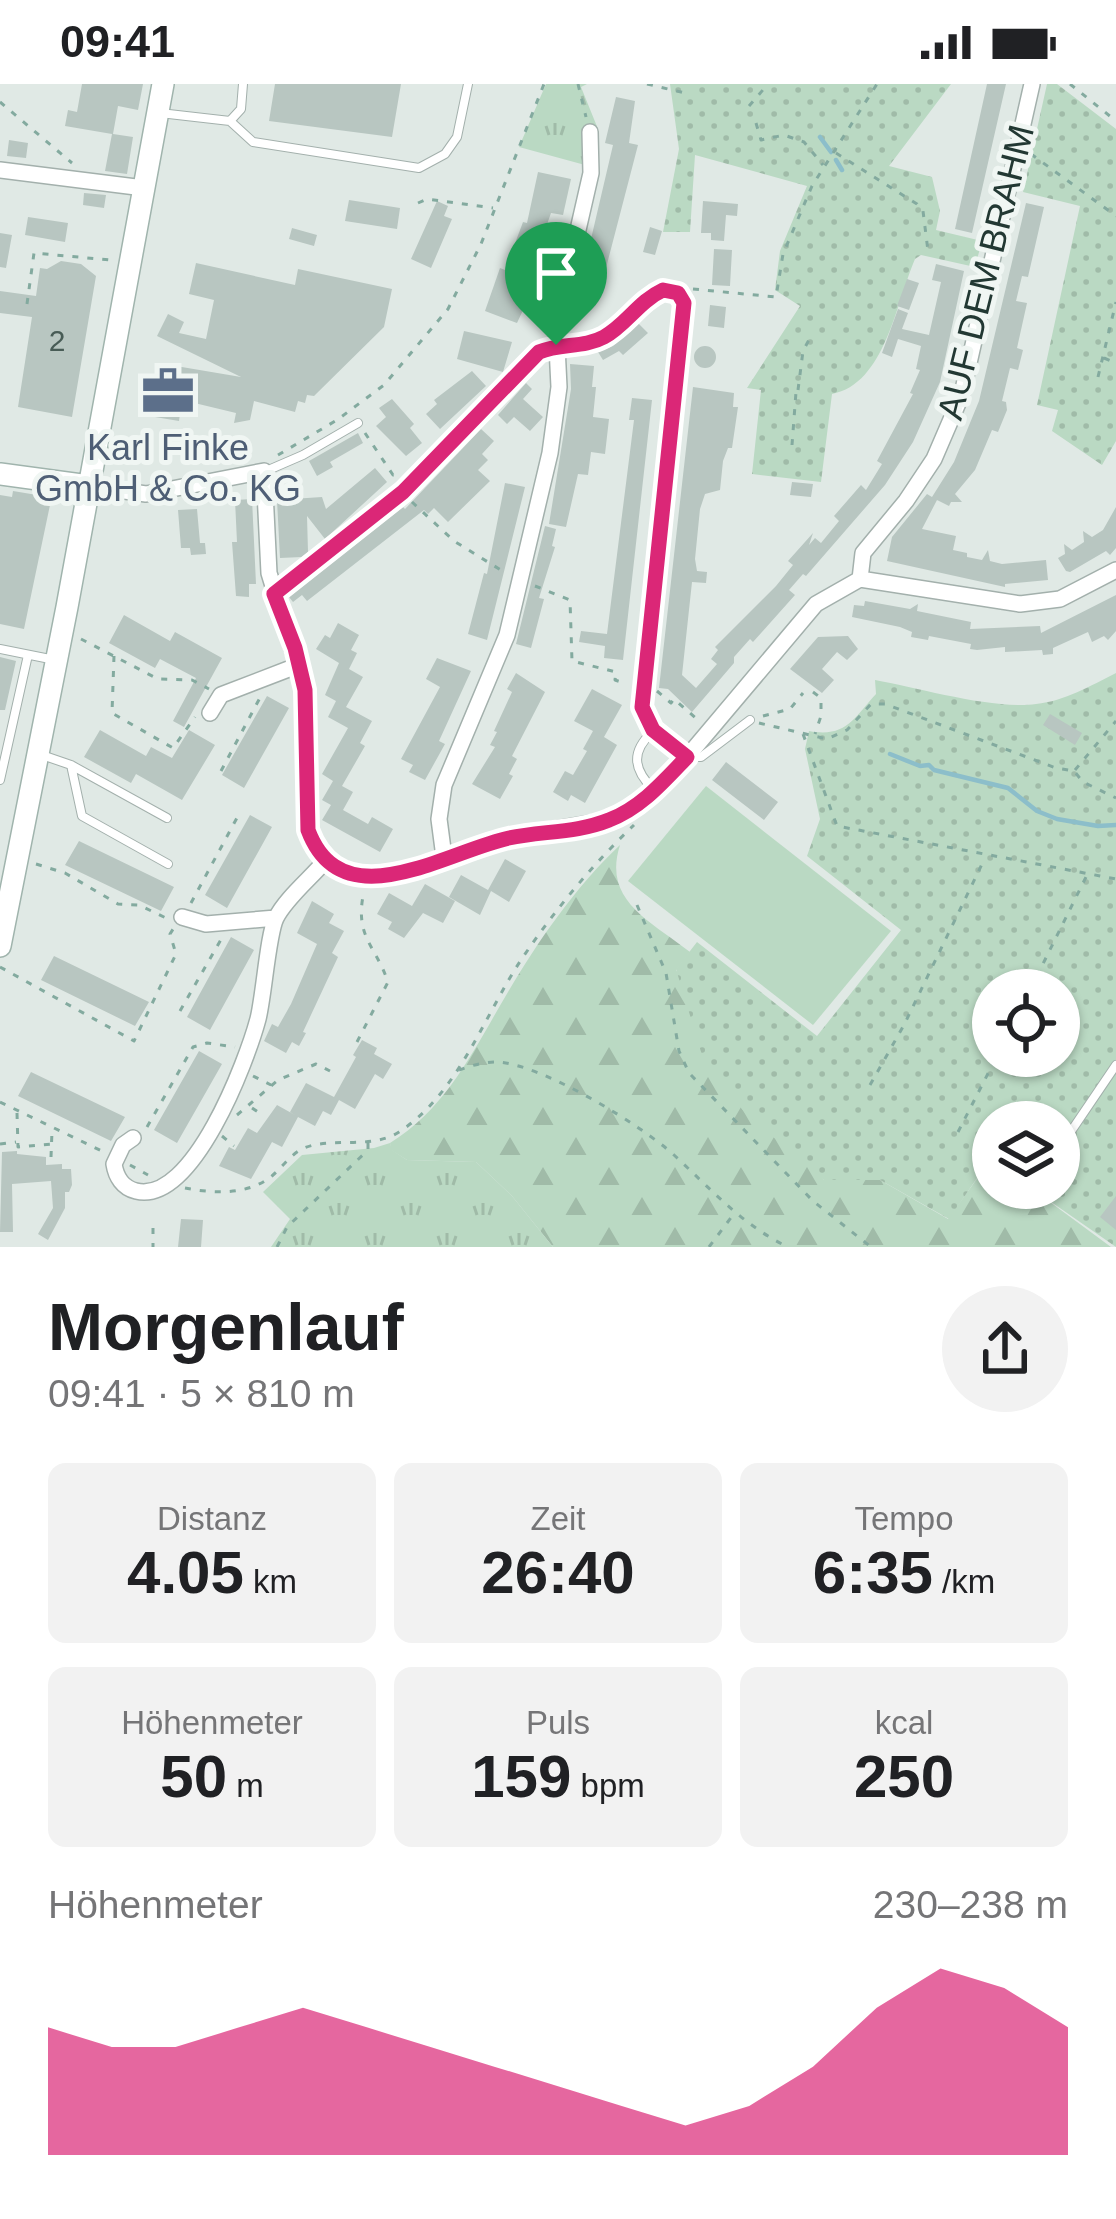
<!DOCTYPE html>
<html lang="de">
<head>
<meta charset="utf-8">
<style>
  body { margin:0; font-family:Helvetica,sans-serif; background:#f2f2f2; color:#202124; height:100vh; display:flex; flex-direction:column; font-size:45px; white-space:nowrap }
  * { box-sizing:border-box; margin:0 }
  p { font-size:39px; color:#757577 }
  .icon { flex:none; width:66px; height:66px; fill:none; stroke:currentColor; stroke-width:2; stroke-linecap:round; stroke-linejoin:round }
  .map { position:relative; height:1163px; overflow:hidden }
  .drawer { display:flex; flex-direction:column; background:#fff; flex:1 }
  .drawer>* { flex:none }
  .fabs { position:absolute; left:972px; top:885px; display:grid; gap:24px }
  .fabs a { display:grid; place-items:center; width:108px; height:108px; border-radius:50%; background:#fff; box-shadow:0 3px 9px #0004; font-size:60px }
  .pin { position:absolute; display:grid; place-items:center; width:102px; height:102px; color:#fff; margin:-123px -51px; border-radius:50% 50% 50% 0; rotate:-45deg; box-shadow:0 0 12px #0007 }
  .pin .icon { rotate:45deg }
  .round { display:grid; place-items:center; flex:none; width:126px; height:126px; border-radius:63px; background:#f2f2f2 }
  .summary { display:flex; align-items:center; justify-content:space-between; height:204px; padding:0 48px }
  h1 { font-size:66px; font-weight:600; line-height:90px }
  .figures { display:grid; grid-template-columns:repeat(3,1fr); gap:18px; height:204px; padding:12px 48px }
  .figures div { display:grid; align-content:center; border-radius:18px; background:#f2f2f2; text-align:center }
  .figures b { font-size:60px; font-weight:600 }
  .figures small { font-size:33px; font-weight:400 }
  .figures p { font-size:33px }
  .chart { height:336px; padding:24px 48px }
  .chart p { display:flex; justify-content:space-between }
  .chart svg { width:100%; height:216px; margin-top:12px; fill:#db2777; opacity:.7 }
  .status { display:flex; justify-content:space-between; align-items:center; height:84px; padding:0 60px; background:#fff; direction:ltr }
  .status svg { height:33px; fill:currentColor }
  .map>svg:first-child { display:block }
  .grass { fill:#bad9c3 }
  .forest { fill:url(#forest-firs) }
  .park { fill:url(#park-tufts) }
  .garden { fill:url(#garden-dots); fill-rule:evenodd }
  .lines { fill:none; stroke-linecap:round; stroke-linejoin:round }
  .stream { stroke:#8cbeca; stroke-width:4.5 }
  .building { fill:#b8c6c1 }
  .lane-casing { stroke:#a3b0ac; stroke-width:10 }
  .street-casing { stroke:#a3b0ac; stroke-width:18 }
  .secondary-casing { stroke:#a0b4ad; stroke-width:24 }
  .path { stroke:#83aa9f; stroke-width:3; stroke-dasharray:6 9; stroke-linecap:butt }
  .lane { stroke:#fff; stroke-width:8 }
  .street { stroke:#fff; stroke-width:15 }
  .secondary { stroke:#fff; stroke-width:21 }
  .route-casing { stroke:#fff; stroke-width:24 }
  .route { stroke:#db2777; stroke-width:15 }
  .labels { text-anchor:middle; stroke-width:10; stroke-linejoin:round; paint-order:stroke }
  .number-label { font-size:30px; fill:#485c56 }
  .street-label { font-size:36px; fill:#223833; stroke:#f0f6f3 }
  .service-label { font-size:36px; fill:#4e5e75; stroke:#f0f6f3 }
</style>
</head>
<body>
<div class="status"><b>09:41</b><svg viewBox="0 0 49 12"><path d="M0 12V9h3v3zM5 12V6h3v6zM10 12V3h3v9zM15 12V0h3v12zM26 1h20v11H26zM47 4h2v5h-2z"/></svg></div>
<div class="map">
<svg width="1116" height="1163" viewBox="0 0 1116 1163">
  <defs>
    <pattern id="forest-firs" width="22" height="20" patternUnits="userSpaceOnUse" patternTransform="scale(3)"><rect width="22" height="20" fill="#bad9c3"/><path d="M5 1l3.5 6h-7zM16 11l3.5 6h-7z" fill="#a0bba8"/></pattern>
    <pattern id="park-tufts" width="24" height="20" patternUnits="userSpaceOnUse" patternTransform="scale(3)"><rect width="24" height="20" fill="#bad9c3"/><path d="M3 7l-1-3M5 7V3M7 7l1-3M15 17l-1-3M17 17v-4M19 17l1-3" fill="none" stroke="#a0bba8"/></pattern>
    <pattern id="garden-dots" width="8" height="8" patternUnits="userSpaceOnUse" patternTransform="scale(3)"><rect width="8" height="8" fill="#bad9c3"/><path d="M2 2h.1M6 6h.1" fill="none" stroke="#a0bba8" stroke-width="1.8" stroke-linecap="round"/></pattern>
  </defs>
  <rect width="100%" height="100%" fill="#e0e9e5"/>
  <path class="grass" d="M 706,702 L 891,847 L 813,941 L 628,797 Z"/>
  <path class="forest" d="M 620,761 C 602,817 651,837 690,868 L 676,886 L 824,1096 L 880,1096 L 948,1135 L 989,1078 L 993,1080 L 993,1104 L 1031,1104 L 1111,1163 L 553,1163 L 512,1112 L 476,1078 L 407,1076 L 391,1066 L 390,1059 C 448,1023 474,965 508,908 C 538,857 577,801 620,761 Z"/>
  <path class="park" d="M 546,0 L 587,0 L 581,3 L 598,45 L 585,81 L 519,63 Z
    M 390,1059 L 392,1066 L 407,1076 L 476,1078 L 512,1112 L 553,1163 L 271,1163 L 290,1135 L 263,1108 L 302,1071 L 374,1064 Z"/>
  <path class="garden" d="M 670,0 L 951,0 L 889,82 L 932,93 L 940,127 L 936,146 L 982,157 L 975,183 L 921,171 L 915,175 C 896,219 885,300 832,310 L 821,398 L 752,390 L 761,306 L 747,304 L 800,222 L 775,206 L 780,167 L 807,102 L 695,71 L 690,148 L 663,148 L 679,65 Z
    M 1047,0 L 1057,0 L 1116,45 L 1116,357 L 1102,381 L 1052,347 L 1058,326 L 1037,321 L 1080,122 L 1023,108 Z
    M 1116,589 L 1116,1163 L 1031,1104 L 1059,1104 L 1059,1038 L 993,1038 L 993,1080 L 988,1078 L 949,1135 L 880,1096 L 824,1096 L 746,1030 L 705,981 L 676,885 L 697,858 L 817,952 L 901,846 L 807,772 L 820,735 L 805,665 L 809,647 C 846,654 854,634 876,610 L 875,596 C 919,604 994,626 1036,620 C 1065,617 1090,602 1116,589 ZM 993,906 L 1059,906 L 1059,972 L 993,972 Z"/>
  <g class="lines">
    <path class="stream" d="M 820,53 L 831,68
      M 836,76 L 842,86
      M 890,670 L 920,682 L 929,681 L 934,686 L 1008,704 L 1037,727 L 1057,735 L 1098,742 L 1116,741"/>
  </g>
  <path class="building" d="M 82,0 L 143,0 L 138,26 L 118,22 L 113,50 L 133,53 L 127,90 L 105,87 L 112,50 L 65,42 L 68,26 L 77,28 Z
    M 275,0 L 401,0 L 392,53 L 269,37 Z
    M 987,0 L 1006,0 L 972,149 L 955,145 Z
    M 616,13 L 635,17 L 629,59 L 638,61 L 600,207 L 580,202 L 613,61 L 605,59 Z
    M 9,56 L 28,59 L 26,74 L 7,72 Z
    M 538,88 L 571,95 L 563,131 L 551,129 L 544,149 L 564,153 L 561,167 L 539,163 L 528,190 L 553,199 L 547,215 L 531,209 L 517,239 L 485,227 L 500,184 L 505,186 L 523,138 L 527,139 Z
    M 84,109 L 106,111 L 104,124 L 83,121 Z
    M 349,116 L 400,124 L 397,145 L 345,137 Z
    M 437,117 L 448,122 L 444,132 L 452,135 L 431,184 L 411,175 Z
    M 703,117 L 738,120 L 737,132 L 726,131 L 724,157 L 711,156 L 711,149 L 701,149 Z
    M 1026,119 L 1044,123 L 1028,193 L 1022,192 L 1016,217 L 1027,219 L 1017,264 L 1023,266 L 1018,286 L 1010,284 L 1002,317 L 1006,318 L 1007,326 L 998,348 L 992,346 L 975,386 L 955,410 L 962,418 L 951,418 L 949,422 L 933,414 L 937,416 L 922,445 L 956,452 L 953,466 L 967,469 L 967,473 L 982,476 L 988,466 L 990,477 L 1002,480 L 1046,476 L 1048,496 L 1005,500 L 1005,503 L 887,477 L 892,453 L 927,410 L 932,413 L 954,378 L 979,317 Z
    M 28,133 L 68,139 L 65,158 L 25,151 Z
    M 650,143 L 662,147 L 655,171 L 643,168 Z
    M 292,144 L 317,151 L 314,162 L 289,155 Z
    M 0,149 L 12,151 L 6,184 L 0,183 Z
    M 714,165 L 732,166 L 730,202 L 712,201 Z
    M 61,177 L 81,180 L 96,192 L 72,333 L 18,323 L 32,233 L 0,229 L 0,207 L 36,212 L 40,184 L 47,185 Z
    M 196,179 L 295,201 L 298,185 L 392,205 L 384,243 L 314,312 L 307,311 L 305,319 L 298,317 L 295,328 L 254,317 L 250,336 L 234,339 L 236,329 L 182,316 L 179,337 L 155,333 L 164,280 L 241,293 L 157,252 L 168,230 L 184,238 L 179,249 L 206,255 L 214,216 L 189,210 Z
    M 936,180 L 964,187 L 940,298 L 913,358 L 885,401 L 806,492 L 803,490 L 789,506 L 795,511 L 753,558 L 750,555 L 734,573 L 734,579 L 692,628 L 668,605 L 659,604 L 693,303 L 734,309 L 733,323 L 738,323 L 732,364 L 728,364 L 723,377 L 720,406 L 705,410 L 700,425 L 695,475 L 697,487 L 707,488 L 706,499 L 692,498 L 682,591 L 696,604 L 717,580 L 711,575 L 718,566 L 715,563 L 776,502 L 793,481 L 788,477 L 813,449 L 809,461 L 815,454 L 821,459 L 839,437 L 834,432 L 861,401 L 866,406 L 882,380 L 877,377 L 913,310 L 910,309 L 920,286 L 916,285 L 921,262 L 898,255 L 892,273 L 882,269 L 898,225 L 908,229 L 902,245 L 929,251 L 941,198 L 932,196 Z
    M 907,195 L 919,199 L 909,226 L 897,222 Z
    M 710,221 L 726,223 L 724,244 L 708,242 Z
    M 638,239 L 648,249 L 623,271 L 619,267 L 603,276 L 598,268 L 613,262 Z
    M 464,247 L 512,258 L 503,288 L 457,275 Z
    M694 273a11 11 0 1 1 22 0a11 11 0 1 1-22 0Z
    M 570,280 L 594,282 L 592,303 L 596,303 L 593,333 L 609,335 L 605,370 L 591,368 L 588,391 L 578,390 L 566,443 L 549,440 L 571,305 Z
    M 472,287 L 486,302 L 440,345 L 426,330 L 437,320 L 434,316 Z
    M 526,299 L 532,305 L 523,315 L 543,333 L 530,347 L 514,333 L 507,340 L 498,331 Z
    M 632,314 L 652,316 L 623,576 L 604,574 L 605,562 L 579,558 L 581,547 L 607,550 L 634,336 L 629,336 Z
    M 392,315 L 414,340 L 410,344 L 422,359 L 406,372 L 376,342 L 386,333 L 379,324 Z
    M 481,345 L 494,357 L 482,370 L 488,376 L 478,386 L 490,397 L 448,438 L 434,424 L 428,430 L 424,426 L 307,517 L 302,511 L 293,518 L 289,513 L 403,423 L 405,425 Z
    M 358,349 L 363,359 L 330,378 L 333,383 L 317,392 L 309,377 Z
    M 375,384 L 387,398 L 325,455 L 307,432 L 308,468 L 302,473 L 280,474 L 277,416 L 322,413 L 326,425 Z
    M 792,398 L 813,400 L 811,413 L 790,411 Z
    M 505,399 L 525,403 L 487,556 L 468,550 L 484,489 L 487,490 Z
    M 13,407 L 43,412 L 50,421 L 24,545 L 0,540 L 0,411 L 12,413 Z
    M 252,415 L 256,500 L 249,500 L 249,513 L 236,512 L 232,458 L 237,458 L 235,416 Z
    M 1116,423 L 1116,464 L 1110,471 L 1106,467 L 1070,488 L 1066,487 L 1058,474 L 1065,470 L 1064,460 L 1072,466 L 1084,458 L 1083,447 L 1092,453 L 1103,446 Z
    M 197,425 L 200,459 L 205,459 L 206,470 L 191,471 L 190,464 L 181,464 L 178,426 Z
    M 545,442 L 556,445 L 552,462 L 555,463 L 539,514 L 544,515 L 531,564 L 516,560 Z
    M 1116,511 L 1116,547 L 1108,556 L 1104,552 L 1092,558 L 1088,548 L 1053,564 L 1053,570 L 1043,571 L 1042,566 L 1005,568 L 1005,563 L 977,566 L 970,565 L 971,560 L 929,552 L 928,556 L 911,553 L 912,548 L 900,543 L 852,533 L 854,521 L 864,522 L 865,517 L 910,525 L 918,520 L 917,527 L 971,538 L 970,545 L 1040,542 L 1041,549 Z
    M 124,531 L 170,557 L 175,548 L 222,574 L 184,643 L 173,637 L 196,594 L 160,575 L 155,584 L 109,559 Z
    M 338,539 L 359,551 L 351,566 L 357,569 L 349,585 L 363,593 L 346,623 L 372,637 L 360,659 L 365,662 L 342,702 L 353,708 L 343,726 L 368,740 L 372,733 L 393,745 L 380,768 L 322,736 L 331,721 L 322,716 L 333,697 L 322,690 L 348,644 L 328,633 L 336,617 L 325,611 L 339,579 L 316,565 L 325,551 L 330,554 Z
    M 848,552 L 858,565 L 847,576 L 837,568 L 822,585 L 834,596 L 822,609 L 790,585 L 818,553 Z
    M 0,573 L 16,577 L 5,626 L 0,626 Z
    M 437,574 L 471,587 L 439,657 L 445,660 L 425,696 L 409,688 L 413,681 L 401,675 L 440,603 L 426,595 Z
    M 516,589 L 545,608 L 512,672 L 517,675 L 509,690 L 513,692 L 500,715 L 472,700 L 495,663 L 490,661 L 497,648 L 494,647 L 512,608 L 507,605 Z
    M 592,605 L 622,621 L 604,653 L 617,661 L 585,719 L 571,711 L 568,717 L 553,708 L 565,687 L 573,691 L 587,667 L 583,665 L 593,647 L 574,637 Z
    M 267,612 L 289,624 L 244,704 L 222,691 Z
    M 1050,630 L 1082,649 L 1075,661 L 1043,641 Z
    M 100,646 L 146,672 L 151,663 L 172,674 L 189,646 L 215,661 L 182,716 L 136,690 L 131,699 L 84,673 Z
    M 726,678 L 778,718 L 764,736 L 712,696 Z
    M 250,731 L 272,743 L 227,824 L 205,811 Z
    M 79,757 L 174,803 L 161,827 L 65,781 Z
    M 505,775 L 526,787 L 509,818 L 491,807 L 480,831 L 449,813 L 461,791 L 488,806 Z
    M 425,800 L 455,817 L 443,839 L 423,829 L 404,854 L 388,845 L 392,838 L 377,830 L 389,809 L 412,822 Z
    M 312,817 L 334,830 L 329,839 L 344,847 L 332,869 L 338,873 L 303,948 L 306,949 L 299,962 L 292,958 L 286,969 L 264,957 L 272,940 L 278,943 L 291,920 L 317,860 L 297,849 Z
    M 231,853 L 254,866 L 210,946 L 187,933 Z
    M 54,872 L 149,918 L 135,942 L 41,896 Z
    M 362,956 L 377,964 L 374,970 L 392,980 L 383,995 L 375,990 L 355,1025 L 339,1016 L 331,1031 L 323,1027 L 315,1042 L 298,1033 L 282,1063 L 272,1058 L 251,1095 L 219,1082 L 229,1063 L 235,1066 L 248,1044 L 257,1049 L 277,1021 L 295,1031 L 290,1028 L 306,999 L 334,1013 L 356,973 L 353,971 Z
    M 199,967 L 222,980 L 177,1059 L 154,1046 Z
    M 31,988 L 125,1033 L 111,1057 L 18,1012 Z
    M 17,1067 L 17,1070 L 46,1073 L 46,1081 L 62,1080 L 62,1085 L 71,1085 L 72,1101 L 69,1108 L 65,1108 L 65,1124 L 48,1156 L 38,1150 L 53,1124 L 51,1097 L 12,1100 L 13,1148 L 0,1148 L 2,1068 Z
    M 1116,1112 L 1116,1146 L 1100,1133 Z
    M 181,1135 L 203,1136 L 201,1163 L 178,1163 Z"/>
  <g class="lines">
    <g class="lane-casing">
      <path id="lane" d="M 243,0 L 241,25 L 230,37 L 253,58 L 419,84 L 445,70 L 457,53 L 468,0
        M 160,29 L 230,37
        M 266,387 L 303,371 L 358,339
        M 0,565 L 55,576
        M 652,648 C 631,668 633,685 653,705
        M 39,670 L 71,681 L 167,734
        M 688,673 L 701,673 L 750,636
        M 71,681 L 82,732 L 168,780
        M 0,696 L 28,571
        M 1059,1065 L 1116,981"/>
    </g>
    <g class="street-casing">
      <path id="street" d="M 0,86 L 144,104
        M 89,402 L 146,410 L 264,387 L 269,489 L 305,606 L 308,745 L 325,777 L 368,794 L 389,792 L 509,753 L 610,736 L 638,720 L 687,673 L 816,520 L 860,495 L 1020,520 L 1060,515 L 1116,486
        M 860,495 L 863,469 L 906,417 L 934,375 L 962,310 L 1032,0
        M 274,510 L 403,408 L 539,268 C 560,259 586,264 606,252 C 631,236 644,200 678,209 L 684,219 L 642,623 L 653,647 L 687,673
        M 210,629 L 221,611 L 299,581
        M 444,773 L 439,735 L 444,701 L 507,551 L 550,369 L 559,303 L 556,242 L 591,89 L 590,48
        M 182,833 L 206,840 L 276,834
        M 133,1054 L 123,1061 L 114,1080 C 116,1093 123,1104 136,1107 C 193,1121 247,976 258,935 C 264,911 268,850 276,834 C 286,814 311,794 325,777"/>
    </g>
    <g class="secondary-casing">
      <path id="secondary" d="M 0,390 L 89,402
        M 0,862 L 67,523 L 163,0"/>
    </g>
    <path class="path" d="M 578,0 L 586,33
      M 647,0 L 685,9
      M 1070,0 L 1116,37
      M 0,18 L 72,79
      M 749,22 L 768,0
      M 756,39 L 761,56 L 784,51 L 804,58 L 823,81
      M 836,69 L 917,120 L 923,127 L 928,167
      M 1031,70 L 1116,132
      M 418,119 L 427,115 L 493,124
      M 693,205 L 776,213 L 783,170 L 812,102 L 877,0
      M 27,220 L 34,169 L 110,176
      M 1104,274 L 1116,279
      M 1098,293 L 1116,218
      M 798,306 L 803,267 L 811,252
      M 365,349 L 393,391 L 399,389
      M 792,361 L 796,308
      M 278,371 L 337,336 L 384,301 L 448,225 L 481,160 L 544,0
      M 412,418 L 454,457 L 504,488
      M 535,502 L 570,516 L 572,577 L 616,588 L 615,596 L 627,600
      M 81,555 L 158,595 L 192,596 L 209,605
      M 114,572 L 112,629 L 173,664 L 195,633
      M 657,607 L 671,619 L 674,615 L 699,637
      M 813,608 L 821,614 L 821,632 L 815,650
      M 763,632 L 790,625 L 803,609
      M 759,639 L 827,655 L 847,646 L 871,620 L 885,620 L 1056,684 L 1074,687 L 1083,698 L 1116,714
      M 803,650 L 837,742 L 1116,795
      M 1075,686 L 1116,637
      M 221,687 L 262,610
      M 36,780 L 65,789 L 118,820 L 139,821 L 168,835
      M 191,819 L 238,732
      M 637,821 L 666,889 L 679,967 L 689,989 L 813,1117 L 871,1163
      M 0,883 L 134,957 L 176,870 L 170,850 L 175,842
      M 1030,906 L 1087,791
      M 180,927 L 223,852
      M 357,958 L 388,898 C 375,860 354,853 364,807
      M 459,986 C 470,982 483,978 495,978 C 539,978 641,1041 674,1071 C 711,1105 742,1141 788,1163
      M 253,992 L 271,1001
      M 870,1001 L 904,941 L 985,774
      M 0,1018 L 106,1069
      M 252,1024 L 264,1032
      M 17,1029 L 18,1063 L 52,1060
      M 237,1031 L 278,996 L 316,980 L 330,987
      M 147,1043 L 193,963 L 207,959 L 235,963
      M 958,1048 L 997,972
      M 222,1052 L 234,1062
      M 0,1060 L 16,1058
      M 51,1073 L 52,1047
      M 130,1081 L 148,1091
      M 185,1104 C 215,1110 250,1111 273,1091 C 282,1083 290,1072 300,1066 C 328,1051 369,1067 399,1048 C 458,1010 484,932 521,876 C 554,827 592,781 634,741
      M 153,1144 L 153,1163
      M 277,1163 L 287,1143 L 368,1066 L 368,1058
      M 709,1163 L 733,1131"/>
    <use href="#lane" class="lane"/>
    <use href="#street" class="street"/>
    <use href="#secondary" class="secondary"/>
  </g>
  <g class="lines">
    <g class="route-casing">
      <path id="route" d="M 663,206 L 678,209 L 684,219 L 642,623 L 653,646 L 687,673 C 664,697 641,724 609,736 C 577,749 542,747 509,754 C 445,768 342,837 308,746 L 305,606 L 295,564 L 274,510 L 403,408 L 539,268 C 560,259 584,264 604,253 C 626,241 639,217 663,206 Z"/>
    </g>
    <use href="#route" class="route"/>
  </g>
  <defs>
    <g id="office-bare" transform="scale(4.14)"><path d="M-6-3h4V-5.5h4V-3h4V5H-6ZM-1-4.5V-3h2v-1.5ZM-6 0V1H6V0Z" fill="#5c6f8a" stroke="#f0f6f3" stroke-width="2.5" paint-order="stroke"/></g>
  </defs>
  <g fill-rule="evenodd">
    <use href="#office-bare" x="168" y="307"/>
  </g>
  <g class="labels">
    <g class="number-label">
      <text x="57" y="267">2</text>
    </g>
    <g class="street-label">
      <text transform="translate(985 188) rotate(-76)" y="13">AUF DEM BRAHM</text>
    </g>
    <g class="service-label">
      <text x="168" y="376">Karl Finke<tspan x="168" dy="41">GmbH &amp; Co. KG</tspan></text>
    </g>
  </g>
</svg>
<div class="fabs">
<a><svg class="icon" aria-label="locate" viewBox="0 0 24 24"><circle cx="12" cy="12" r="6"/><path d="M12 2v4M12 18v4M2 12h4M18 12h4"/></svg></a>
<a><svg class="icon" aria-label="layers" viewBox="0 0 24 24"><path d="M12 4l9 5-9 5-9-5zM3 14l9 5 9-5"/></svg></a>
</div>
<div class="pin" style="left:556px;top:261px;background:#1e9e55"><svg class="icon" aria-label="arrive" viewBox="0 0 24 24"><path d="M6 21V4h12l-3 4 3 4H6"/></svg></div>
</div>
<section class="drawer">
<div class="summary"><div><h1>Morgenlauf</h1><p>09:41 · 5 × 810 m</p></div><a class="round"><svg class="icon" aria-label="share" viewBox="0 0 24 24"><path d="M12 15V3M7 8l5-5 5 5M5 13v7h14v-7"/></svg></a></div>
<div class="figures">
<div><p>Distanz</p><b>4.05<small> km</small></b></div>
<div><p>Zeit</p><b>26:40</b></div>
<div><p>Tempo</p><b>6:35<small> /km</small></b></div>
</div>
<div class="figures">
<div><p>Höhenmeter</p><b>50<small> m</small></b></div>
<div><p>Puls</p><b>159<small> bpm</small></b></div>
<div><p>kcal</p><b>250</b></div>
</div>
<div class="chart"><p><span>Höhenmeter</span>230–238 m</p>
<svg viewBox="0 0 160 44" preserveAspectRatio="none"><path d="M0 44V18L10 22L20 22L30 18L40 14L50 18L60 22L70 26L80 30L90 34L100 38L110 34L120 26L130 14L140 6L150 10L160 18V44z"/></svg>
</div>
</section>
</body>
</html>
